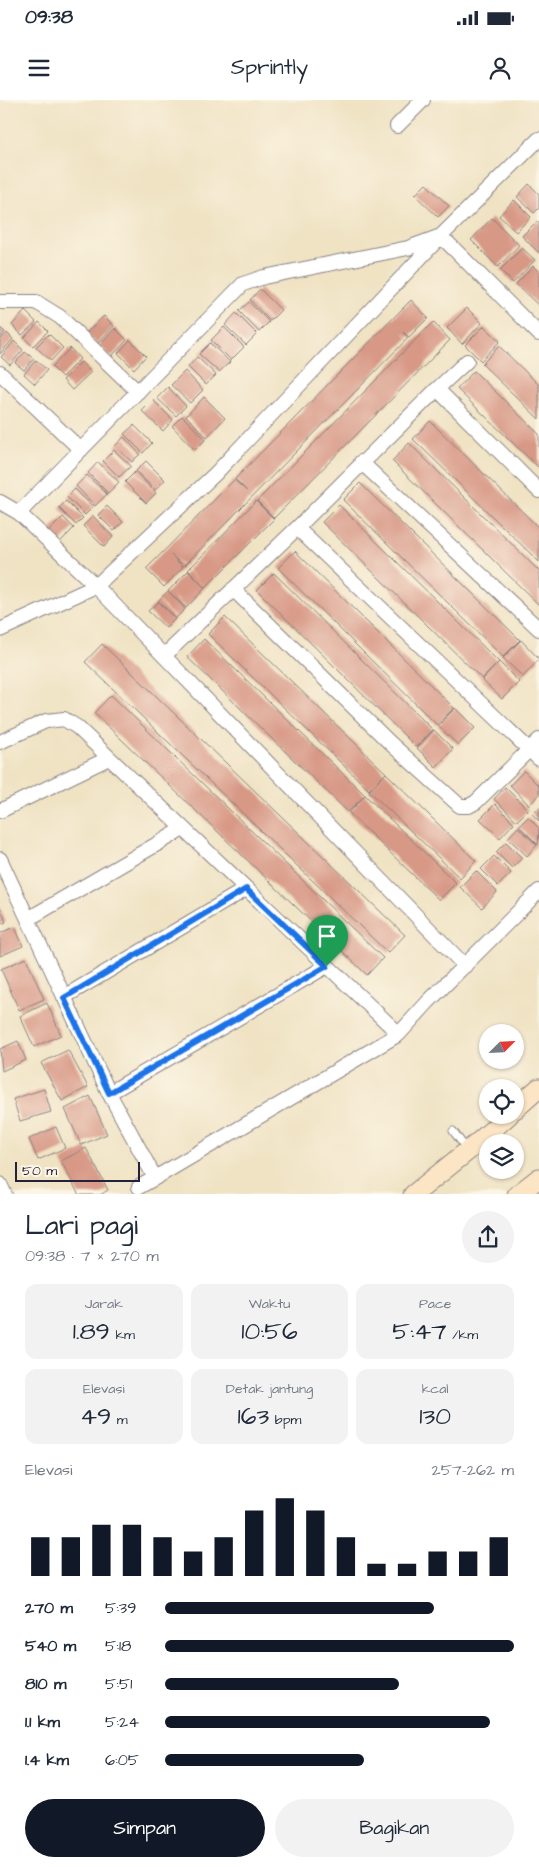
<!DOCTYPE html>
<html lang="id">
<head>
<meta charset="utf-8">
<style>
  body { margin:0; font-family:"Architects Daughter",sans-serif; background:#f2f2f3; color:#1f2937; height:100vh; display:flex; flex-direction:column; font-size:19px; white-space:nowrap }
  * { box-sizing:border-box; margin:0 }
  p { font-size:16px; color:#747a83 }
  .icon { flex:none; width:28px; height:28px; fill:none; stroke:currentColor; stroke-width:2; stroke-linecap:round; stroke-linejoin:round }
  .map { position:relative; height:1094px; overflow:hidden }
  .panel { display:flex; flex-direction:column; background:#fff; flex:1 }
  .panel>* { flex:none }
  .needle { width:32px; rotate:66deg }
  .buttons { position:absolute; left:479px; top:924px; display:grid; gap:10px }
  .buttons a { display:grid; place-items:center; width:45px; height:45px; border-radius:50%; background:#fff; box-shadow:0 1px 4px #0004; font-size:25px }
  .scale { position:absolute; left:15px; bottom:12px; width:125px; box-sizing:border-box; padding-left:5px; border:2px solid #22223b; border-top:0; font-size:14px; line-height:18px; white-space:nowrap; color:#22223b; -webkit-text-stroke:4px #fcf5e5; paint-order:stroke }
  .pin { position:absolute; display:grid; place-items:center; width:42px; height:42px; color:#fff; margin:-51px -21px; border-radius:50% 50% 50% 0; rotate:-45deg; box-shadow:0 0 5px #0007 }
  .pin .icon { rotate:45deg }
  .round { display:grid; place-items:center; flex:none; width:52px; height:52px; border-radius:26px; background:#f2f2f3 }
  .head { display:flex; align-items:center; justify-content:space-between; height:85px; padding:0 25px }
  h1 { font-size:28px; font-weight:600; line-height:38px }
  .stats { display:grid; grid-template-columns:repeat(3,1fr); gap:8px; height:85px; padding:5px 25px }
  .stats div { display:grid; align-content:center; border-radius:12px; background:#f2f2f3; text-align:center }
  .stats b { font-size:25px; font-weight:600 }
  .stats small { font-size:14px; font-weight:400 }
  .stats p { font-size:14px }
  .chart { height:140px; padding:10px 25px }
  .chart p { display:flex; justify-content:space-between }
  .chart svg { width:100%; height:90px; margin-top:5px; stroke:#111827; stroke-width:6 }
  .button { display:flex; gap:10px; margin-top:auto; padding:10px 25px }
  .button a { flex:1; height:58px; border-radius:30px; background:#111827; color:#fff; font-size:20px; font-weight:600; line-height:58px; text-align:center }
  .button a+a { background:#f2f2f3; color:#1f2937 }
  ul { padding:0 25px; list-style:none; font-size:16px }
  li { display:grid; grid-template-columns:80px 60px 1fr; align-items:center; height:38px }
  li i { height:12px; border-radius:6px; background:#111827 }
  .status { display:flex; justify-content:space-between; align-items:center; height:35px; padding:0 25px; background:#fff; direction:ltr }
  .status svg { height:14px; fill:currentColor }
  header { display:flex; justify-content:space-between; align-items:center; height:65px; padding:0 25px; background:#fff; font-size:22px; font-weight:600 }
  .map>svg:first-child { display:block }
  .building { fill:#d89886 }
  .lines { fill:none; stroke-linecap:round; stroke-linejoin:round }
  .service-casing { stroke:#898280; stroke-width:9 }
  .minor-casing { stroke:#898280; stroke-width:16 }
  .secondary-casing { stroke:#898280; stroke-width:21 }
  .service { stroke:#fff; stroke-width:7 }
  .minor { stroke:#fff; stroke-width:14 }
  .secondary { stroke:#fce5c4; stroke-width:19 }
  .route-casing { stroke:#fff; stroke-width:10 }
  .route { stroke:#1a73e8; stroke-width:6 }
</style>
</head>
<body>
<div class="status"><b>09:38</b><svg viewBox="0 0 49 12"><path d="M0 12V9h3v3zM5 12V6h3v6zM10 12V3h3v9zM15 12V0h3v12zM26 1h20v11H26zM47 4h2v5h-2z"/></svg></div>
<header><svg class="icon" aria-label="menu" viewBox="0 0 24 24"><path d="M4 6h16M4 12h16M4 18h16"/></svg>Sprintly<svg class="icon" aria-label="person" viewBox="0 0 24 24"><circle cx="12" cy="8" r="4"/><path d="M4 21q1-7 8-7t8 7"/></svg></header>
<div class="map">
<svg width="539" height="1095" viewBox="0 0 539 1095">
  <rect width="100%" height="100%" fill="#fcf5e5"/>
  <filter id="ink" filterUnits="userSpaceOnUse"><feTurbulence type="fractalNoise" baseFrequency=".02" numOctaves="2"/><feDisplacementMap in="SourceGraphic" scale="10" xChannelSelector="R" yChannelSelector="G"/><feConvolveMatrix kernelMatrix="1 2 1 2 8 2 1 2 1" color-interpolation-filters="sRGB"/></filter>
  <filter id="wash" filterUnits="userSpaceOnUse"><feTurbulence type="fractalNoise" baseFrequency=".0096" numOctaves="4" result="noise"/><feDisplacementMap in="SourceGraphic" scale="20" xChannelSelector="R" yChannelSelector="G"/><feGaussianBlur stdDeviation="1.12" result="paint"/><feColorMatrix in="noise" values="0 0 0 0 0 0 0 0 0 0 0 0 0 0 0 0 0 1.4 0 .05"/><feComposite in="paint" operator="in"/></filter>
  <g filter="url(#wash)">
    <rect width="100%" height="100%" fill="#f0e3c4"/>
    <g id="blocks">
      <path class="building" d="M 426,84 L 449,106 L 438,117 L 415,95 Z
        M 529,84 L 539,94 L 539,108 L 534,113 L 517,97 Z
        M 514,100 L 531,117 L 516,132 L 499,116 Z
        M 492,118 L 519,145 L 498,167 L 471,140 Z
        M 537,121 L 539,123 L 539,153 L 522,136 Z
        M 522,148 L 535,160 L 513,183 L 500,170 Z
        M 533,166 L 539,172 L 539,206 L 516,184 Z
        M 260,189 L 281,210 L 270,221 L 250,200 Z
        M 411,200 L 428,218 L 409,237 L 403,232 L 408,238 L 184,466 L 171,455 L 183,467 L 164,487 L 146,469 L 234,380 L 247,391 L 235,379 Z
        M 249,202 L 269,222 L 259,232 L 239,211 Z
        M 467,208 L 482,223 L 462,244 L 447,228 Z
        M 25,211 L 36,222 L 22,235 L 12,225 Z
        M 236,213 L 257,234 L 246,245 L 225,225 Z
        M 104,216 L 114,226 L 97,244 L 86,233 Z
        M 39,222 L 48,231 L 33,246 L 24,238 Z
        M 433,222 L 450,240 L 274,418 L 257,401 Z
        M 484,226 L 500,241 L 481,261 L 465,245 Z
        M 224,227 L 244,247 L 231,260 L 211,240 Z
        M 0,228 L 5,232 L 0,238 Z
        M 115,228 L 127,240 L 111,257 L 99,245 Z
        M 7,233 L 13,239 L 0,254 L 0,240 Z
        M 49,234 L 63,248 L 51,261 L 36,247 Z
        M 130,240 L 146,256 L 134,269 L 118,253 Z
        M 14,241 L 23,250 L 10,265 L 1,257 Z
        M 210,243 L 230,262 L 219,272 L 199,254 Z
        M 499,246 L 539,285 L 539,319 L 482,264 Z
        M 70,248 L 80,259 L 62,277 L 52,267 Z
        M 25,252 L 34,259 L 24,270 L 15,263 Z
        M 197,257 L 216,275 L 206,285 L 188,267 Z
        M 36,260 L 47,270 L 35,284 L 24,274 Z
        M 81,262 L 91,272 L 72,290 L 63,280 Z
        M 185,271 L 203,290 L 190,303 L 171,285 Z
        M 474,271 L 539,334 L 539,368 L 457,289 Z
        M 168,287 L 186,306 L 176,316 L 157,298 Z
        M 204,297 L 225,318 L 207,337 L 186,316 Z
        M 153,300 L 173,320 L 163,331 L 142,311 Z
        M 182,316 L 206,339 L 195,350 L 172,326 Z
        M 430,321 L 539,428 L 539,462 L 413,339 Z
        M 134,325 L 152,343 L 143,353 L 124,334 Z
        M 124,337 L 140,354 L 132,362 L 115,346 Z
        M 409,343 L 539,471 L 539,505 L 392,361 Z
        M 114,350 L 131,366 L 119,377 L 103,361 Z
        M 146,361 L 165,380 L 155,390 L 136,371 Z
        M 98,362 L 119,382 L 108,393 L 88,373 Z
        M 135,372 L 156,393 L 146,403 L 125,382 Z
        M 87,375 L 107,394 L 95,406 L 76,386 Z
        M 360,383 L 520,540 L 503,557 L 343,400 Z
        M 75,389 L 93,407 L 85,415 L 67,397 Z
        M 66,401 L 83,418 L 76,425 L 59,408 Z
        M 256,401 L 274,419 L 205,488 L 188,470 Z
        M 339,405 L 499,562 L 482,579 L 322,422 Z
        M 107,406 L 123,422 L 114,431 L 98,415 Z
        M 93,416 L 113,437 L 104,447 L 83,426 Z
        M 63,417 L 74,428 L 58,444 L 47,433 Z
        M 295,451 L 454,608 L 437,625 L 278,468 Z
        M 188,471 L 205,488 L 186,508 L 168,491 Z
        M 274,473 L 433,630 L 416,647 L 257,490 Z
        M 168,491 L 185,509 L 176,518 L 158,501 Z
        M 158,502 L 175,519 L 166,528 L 148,511 Z
        M 225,517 L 386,673 L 369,690 L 208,534 Z
        M 204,539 L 365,695 L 348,712 L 187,557 Z
        M 521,540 L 539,559 L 523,577 L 503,558 Z
        M 102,544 L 405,835 L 388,853 L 85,562 Z
        M 499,562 L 519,582 L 502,599 L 482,580 Z
        M 111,595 L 383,858 L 367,875 L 94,613 Z
        M 455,608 L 475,628 L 458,645 L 438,626 Z
        M 434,630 L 453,649 L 436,667 L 417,648 Z
        M 524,671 L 539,686 L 539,695 L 529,705 L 510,685 Z
        M 386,673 L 476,761 L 460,778 L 369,691 Z
        M 505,687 L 528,710 L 517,721 L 494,699 Z
        M 365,695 L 456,783 L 439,800 L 349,713 Z
        M 495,704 L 514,723 L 500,738 L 480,719 Z
        M 539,707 L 539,721 L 532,714 Z
        M 528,717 L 539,728 L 538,745 L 519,726 Z
        M 518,727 L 537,745 L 527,756 L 508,738 Z
        M 506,742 L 522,758 L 512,768 L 496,752 Z
        M 494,756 L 511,773 L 498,786 L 481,769 Z
        M 476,771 L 497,792 L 482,808 L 460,787 Z
        M 0,807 L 6,822 L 0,824 Z
        M 15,827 L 23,846 L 0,856 L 0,833 Z
        M 26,858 L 44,899 L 19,910 L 1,869 Z
        M 47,903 L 61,935 L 34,947 L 20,916 Z
        M 18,941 L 26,960 L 2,971 L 0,949 Z
        M 68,950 L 88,987 L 62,1001 L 41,963 Z
        M 44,989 L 51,1012 L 20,1021 L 13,999 Z
        M 90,996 L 107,1034 L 81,1045 L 65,1009 Z
        M 56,1027 L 65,1048 L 38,1060 L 29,1039 Z
        M 86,1048 L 108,1090 L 100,1095 L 79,1095 L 61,1061 Z"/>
    </g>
  </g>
  <g filter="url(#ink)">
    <use href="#blocks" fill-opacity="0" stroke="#898280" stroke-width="1"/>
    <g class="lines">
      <g class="service-casing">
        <path id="service" d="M 453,1031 L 468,1051"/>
      </g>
      <g class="minor-casing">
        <path id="minor" d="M 397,26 L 423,0
          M 441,136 L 539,234
          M 0,202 L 36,202 L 60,217 L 138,292
          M 0,273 L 81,350
          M 437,289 L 467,261
          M 361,362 L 539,529
          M 0,402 L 19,413 L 96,486 L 465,866
          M 19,413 L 243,184 L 264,177 L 408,148 L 438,137
          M 297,428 L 539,659
          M 233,489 L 390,643 L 460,706 L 469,706 L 476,702 L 539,640
          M 0,530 L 96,486 L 215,374 L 441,136 L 539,39
          M 164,556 L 297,428 L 437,289 L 539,391
          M 0,642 L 46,621 L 64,619 L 77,627 L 399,934
          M 0,711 L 109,658
          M 0,759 L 109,993 L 155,1078 L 399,934 L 428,902 L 539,791
          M 28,819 L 183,729
          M 64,897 L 246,789
          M 109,993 L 327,866
          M 0,1084 L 5,1095
          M 139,1087 L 155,1078"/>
      </g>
      <g class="secondary-casing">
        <path id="secondary" d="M 515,1009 L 539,988
          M 413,1095 L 475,1045 L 509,1015
          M 517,1095 L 539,1078"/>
      </g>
      <use href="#service" class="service"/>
      <use href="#minor" class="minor"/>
      <use href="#secondary" class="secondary"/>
    </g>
  </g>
  <g class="lines" filter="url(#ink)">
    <g class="route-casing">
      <path id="route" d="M 246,789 L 327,866 L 109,993 L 64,898 Z"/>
    </g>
    <use href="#route" class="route"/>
  </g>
</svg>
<div class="buttons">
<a><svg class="needle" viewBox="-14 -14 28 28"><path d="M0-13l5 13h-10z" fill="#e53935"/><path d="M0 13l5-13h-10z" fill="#747a83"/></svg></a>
<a><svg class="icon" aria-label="locate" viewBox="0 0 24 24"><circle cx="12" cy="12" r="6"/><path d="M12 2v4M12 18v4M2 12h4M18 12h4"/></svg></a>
<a><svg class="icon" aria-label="layers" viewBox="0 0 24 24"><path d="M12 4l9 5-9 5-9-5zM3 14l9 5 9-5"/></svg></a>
</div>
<div class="scale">50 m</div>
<div class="pin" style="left:327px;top:866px;background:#1e9e55"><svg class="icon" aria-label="arrive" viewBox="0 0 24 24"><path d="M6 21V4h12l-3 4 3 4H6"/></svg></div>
</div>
<section class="panel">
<div class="head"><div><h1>Lari pagi</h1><p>09:38 · 7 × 270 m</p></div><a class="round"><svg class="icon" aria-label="share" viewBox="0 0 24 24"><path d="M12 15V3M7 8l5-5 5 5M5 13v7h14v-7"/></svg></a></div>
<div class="stats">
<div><p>Jarak</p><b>1.89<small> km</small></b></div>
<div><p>Waktu</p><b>10:56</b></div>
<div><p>Pace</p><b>5:47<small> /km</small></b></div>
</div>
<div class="stats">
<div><p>Elevasi</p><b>49<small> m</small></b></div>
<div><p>Detak jantung</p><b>163<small> bpm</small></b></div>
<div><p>kcal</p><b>130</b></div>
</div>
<div class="chart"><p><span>Elevasi</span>257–262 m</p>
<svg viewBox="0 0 160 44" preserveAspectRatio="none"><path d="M5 44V25M15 44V25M25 44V19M35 44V19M45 44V25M55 44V32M65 44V25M75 44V12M85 44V6M95 44V12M105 44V25M115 44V38M125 44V38M135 44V32M145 44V32M155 44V25"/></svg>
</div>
<ul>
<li><b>270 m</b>5:39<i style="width:77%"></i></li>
<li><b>540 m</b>5:18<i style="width:100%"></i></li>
<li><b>810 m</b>5:51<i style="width:67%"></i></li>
<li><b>1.1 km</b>5:24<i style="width:93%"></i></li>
<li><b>1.4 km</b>6:05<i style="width:57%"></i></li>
</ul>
<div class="button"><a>Simpan</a><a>Bagikan</a></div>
</section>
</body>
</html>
